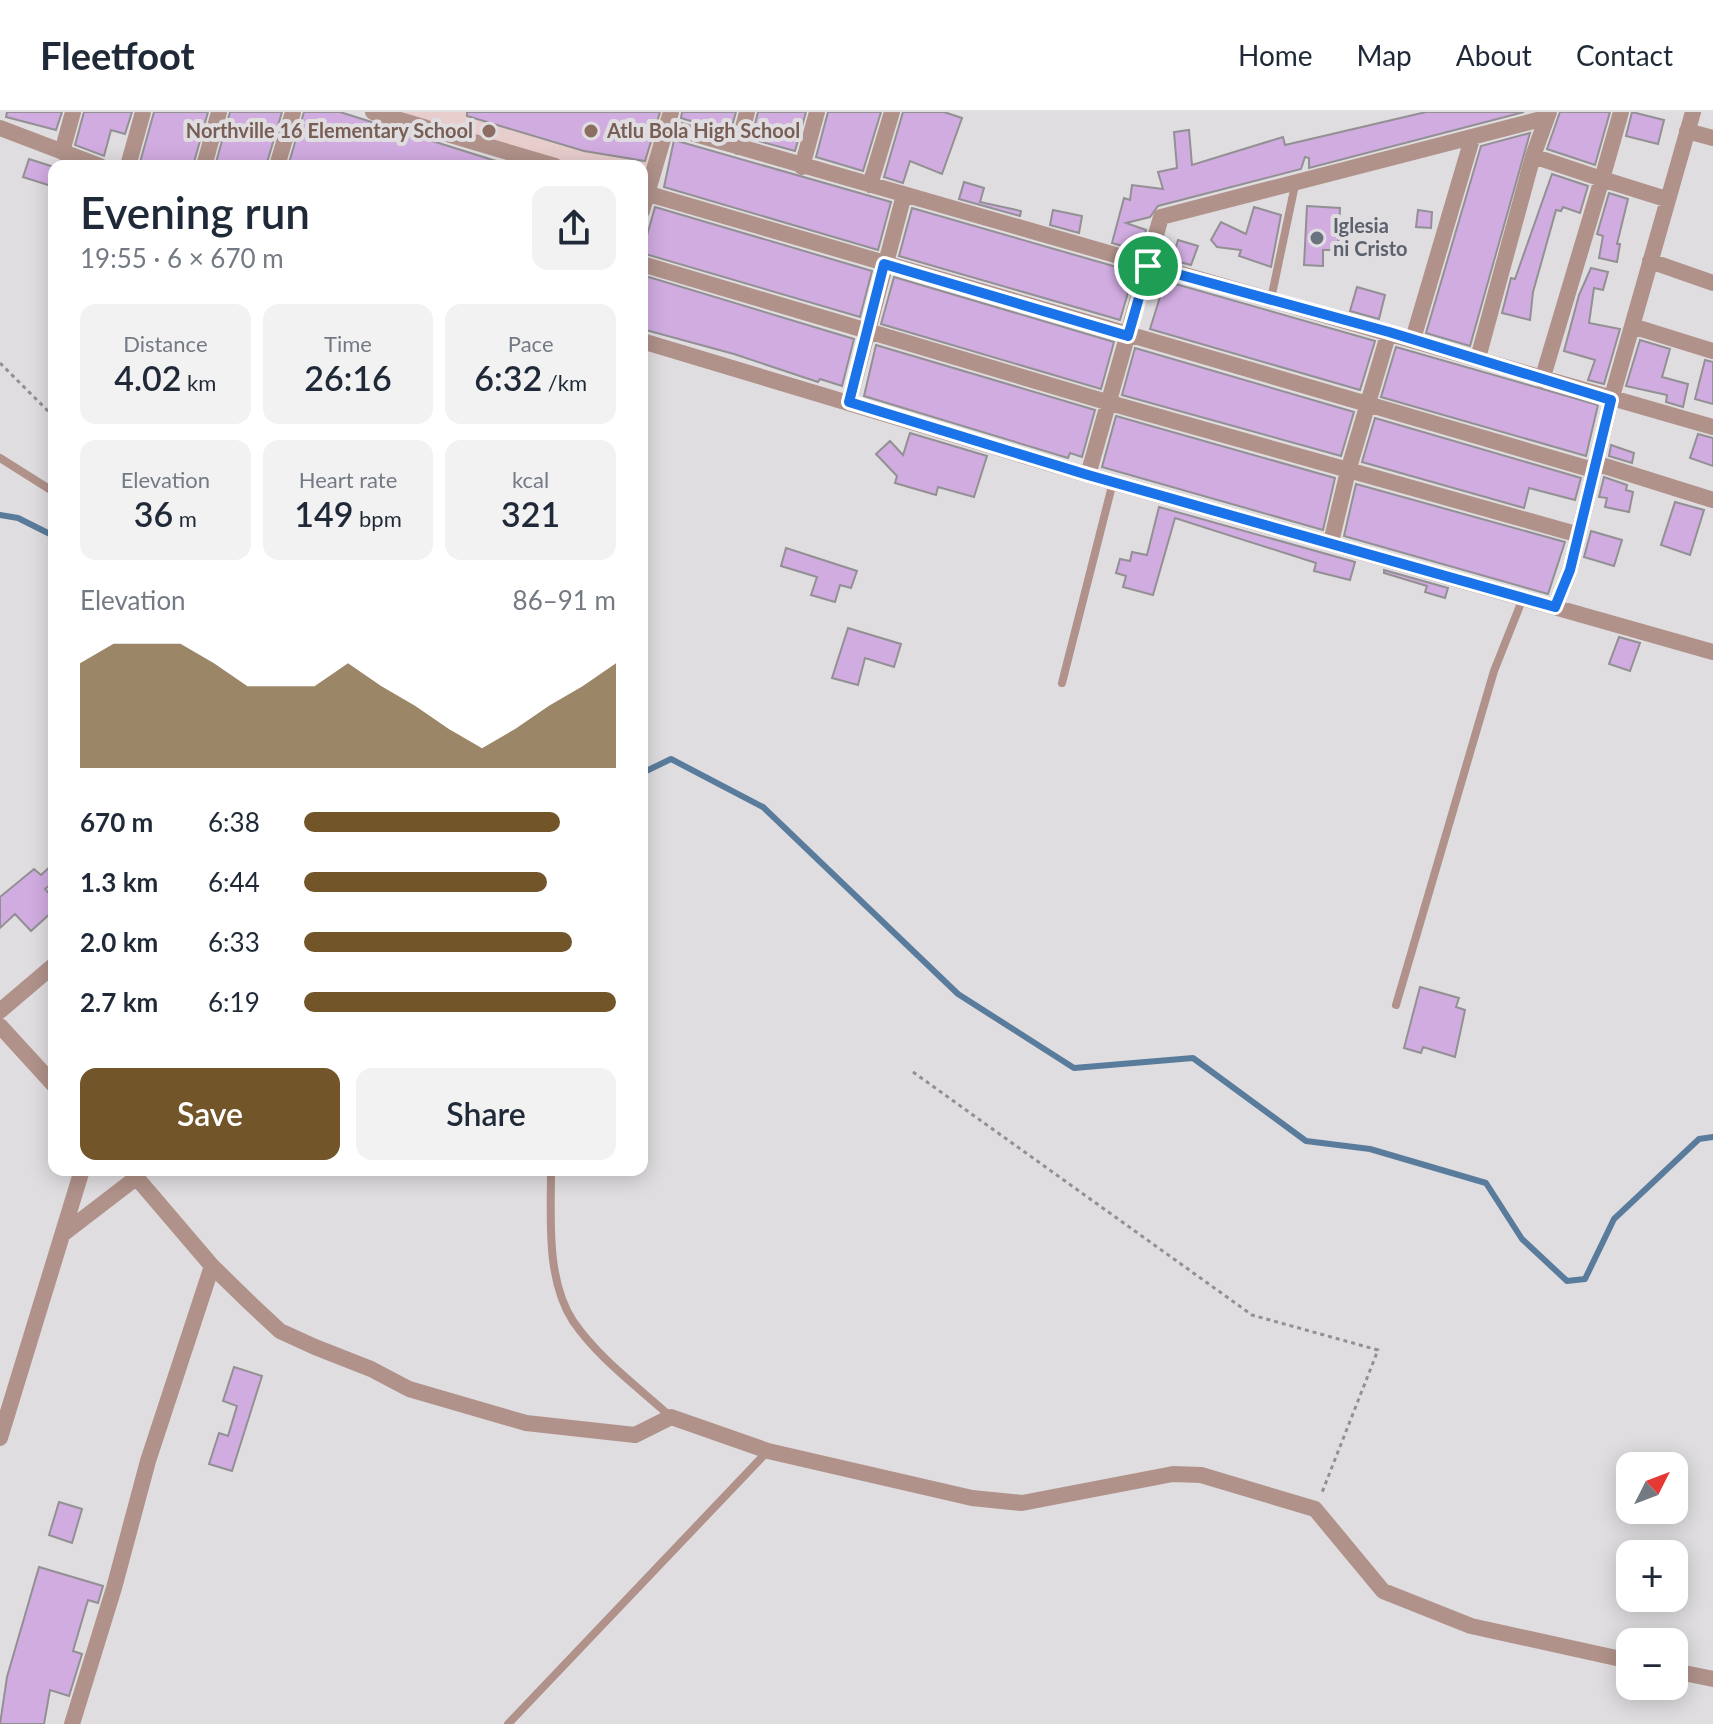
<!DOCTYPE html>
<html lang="en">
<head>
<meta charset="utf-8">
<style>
  body { margin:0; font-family:Lato,sans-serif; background:#f2f2f3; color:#1f2937; height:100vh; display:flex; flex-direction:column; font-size:30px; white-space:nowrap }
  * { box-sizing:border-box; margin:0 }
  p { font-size:26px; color:#747a83 }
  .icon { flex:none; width:44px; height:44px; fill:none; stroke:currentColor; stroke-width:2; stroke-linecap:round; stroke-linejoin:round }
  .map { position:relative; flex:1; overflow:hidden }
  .panel { position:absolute; left:48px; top:48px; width:600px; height:1016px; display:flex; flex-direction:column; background:#fff; border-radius:16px; box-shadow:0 4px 20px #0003 }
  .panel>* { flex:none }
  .needle { width:52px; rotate:48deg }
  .tools { position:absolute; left:1616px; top:1340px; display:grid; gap:16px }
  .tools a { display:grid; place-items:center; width:72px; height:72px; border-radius:16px; background:#fff; box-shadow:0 4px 20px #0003; font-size:40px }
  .pin { position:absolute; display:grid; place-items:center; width:68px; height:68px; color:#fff; margin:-34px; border:4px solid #fff; border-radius:50%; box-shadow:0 2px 8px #0007 }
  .round { display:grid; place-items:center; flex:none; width:84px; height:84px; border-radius:16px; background:#f2f2f3 }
  .overview { display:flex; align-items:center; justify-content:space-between; height:136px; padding:0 32px }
  h1 { font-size:44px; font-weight:600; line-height:60px }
  .stats { display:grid; grid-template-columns:repeat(3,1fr); gap:12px; height:136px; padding:8px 32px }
  .stats div { display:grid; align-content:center; border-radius:16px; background:#f2f2f3; text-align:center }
  .stats b { font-size:34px; font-weight:600 }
  .stats small { font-size:22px; font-weight:400 }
  .stats p { font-size:22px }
  .chart { height:224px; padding:16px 32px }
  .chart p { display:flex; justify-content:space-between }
  .chart svg { width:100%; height:144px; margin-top:8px; fill:#725529; opacity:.7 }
  .cta { display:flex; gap:16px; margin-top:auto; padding:16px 32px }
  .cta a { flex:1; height:92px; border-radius:16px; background:#725529; color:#fff; font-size:32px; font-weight:600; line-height:92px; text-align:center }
  .cta a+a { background:#f2f2f3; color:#1f2937 }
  ul { padding:0 32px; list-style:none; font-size:26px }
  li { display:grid; grid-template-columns:128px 96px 1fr; align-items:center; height:60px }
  li i { height:20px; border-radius:10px; background:#725529 }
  header { display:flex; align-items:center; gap:48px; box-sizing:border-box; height:112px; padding:0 40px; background:#fff; border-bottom:2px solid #e0e1e3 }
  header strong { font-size:38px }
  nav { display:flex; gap:44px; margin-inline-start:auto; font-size:28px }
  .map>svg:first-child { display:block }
  .education { fill:#e8cdcd }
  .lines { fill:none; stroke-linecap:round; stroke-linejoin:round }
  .stream { stroke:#5a7c9c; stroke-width:6 }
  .building { fill:#d1ace1; stroke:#929093; stroke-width:2 }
  .path { stroke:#919092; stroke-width:3; stroke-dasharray:4 4; stroke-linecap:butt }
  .service { stroke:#b0928a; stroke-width:8 }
  .minor { stroke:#b0928a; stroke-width:16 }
  .route-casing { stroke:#fff; stroke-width:16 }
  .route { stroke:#1a73e8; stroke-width:10 }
  .education-dot { fill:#8d6e63; stroke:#dfdde0; stroke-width:3 }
  .worship-dot { fill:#6b7280; stroke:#dfdde0; stroke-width:3 }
  .labels { text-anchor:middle; stroke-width:8; stroke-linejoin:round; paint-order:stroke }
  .education-label { font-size:20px; font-weight:bold; fill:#785e54; stroke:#dfdde0; text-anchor:end }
  .worship-label { font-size:20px; font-weight:bold; fill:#5b616d; stroke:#dfdde0; text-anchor:start }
</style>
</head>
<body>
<header>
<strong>Fleetfoot</strong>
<nav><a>Home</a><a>Map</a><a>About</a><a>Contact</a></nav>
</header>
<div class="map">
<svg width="1713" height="1612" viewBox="0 0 1713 1612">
  <rect width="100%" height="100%" fill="#dfdde0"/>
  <path class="education" d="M 390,0 L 664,0 L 642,71 L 642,54 L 570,54 Z"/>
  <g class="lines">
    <path class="stream" d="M 0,403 L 18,406 L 54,424
      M 642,661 L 671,647 L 763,695 L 958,882 L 1074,956 L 1193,946 L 1306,1029 L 1370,1037 L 1486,1071 L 1522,1127 L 1567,1169 L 1585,1167 L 1614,1107 L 1699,1027 L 1713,1025"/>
  </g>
  <path class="building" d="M 7,0 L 62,0 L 56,18 L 6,5 Z
    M 84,0 L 132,0 L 125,22 L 111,18 L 104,44 L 75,33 Z
    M 154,0 L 208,0 L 193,54 L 139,54 Z
    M 230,0 L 282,0 L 266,54 L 215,54 Z
    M 304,0 L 340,0 L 512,54 L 288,54 Z
    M 467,0 L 660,0 L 645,49 L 584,39 L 467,4 Z
    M 682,0 L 736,0 L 730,21 L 681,6 Z
    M 758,0 L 806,0 L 795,39 L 751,27 Z
    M 828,0 L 881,0 L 863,59 L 816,45 Z
    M 903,0 L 944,0 L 962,6 L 942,62 L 910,49 L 903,71 L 884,65 Z
    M 1426,0 L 1524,0 L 1309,56 L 1309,46 L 1305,45 L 1301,57 L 1158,94 L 1150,105 L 1126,111 L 1146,118 L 1140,139 L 1112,131 L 1124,86 L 1130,88 L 1132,73 L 1163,77 L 1158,60 L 1177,56 L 1174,20 L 1189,18 L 1192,53 L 1283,25 L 1285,33 Z
    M 1560,0 L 1610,0 L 1595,53 L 1547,37 Z
    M 1632,0 L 1664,8 L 1658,32 L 1626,24 Z
    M 1530,21 L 1470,234 L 1426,221 L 1481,34 Z
    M 674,28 L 891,90 L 878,138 L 664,75 Z
    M 29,47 L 54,55 L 51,74 L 23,65 Z
    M 1552,62 L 1588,74 L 1580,101 L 1563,95 L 1561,99 L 1556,98 L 1533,180 L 1530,208 L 1502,201 L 1511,166 L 1515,167 Z
    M 964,70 L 984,76 L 980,90 L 1021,99 L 1020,104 L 959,87 Z
    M 1609,81 L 1628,87 L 1617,132 L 1620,132 L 1617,150 L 1599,146 L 1603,124 L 1597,122 Z
    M 1307,94 L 1340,96 L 1338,138 L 1323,138 L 1323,154 L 1304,153 Z
    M 655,95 L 872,159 L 860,205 L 642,141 Z
    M 1254,95 L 1281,103 L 1271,155 L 1239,144 L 1241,138 L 1217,135 L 1211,128 L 1221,110 L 1246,122 Z
    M 912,96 L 1134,160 L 1120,208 L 899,144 Z
    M 1053,98 L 1082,104 L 1079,121 L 1050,113 Z
    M 1418,98 L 1432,100 L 1431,116 L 1416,115 Z
    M 1178,128 L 1198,134 L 1191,153 L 1172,148 Z
    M 1591,156 L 1608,160 L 1603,178 L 1594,176 L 1589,211 L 1620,217 L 1604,272 L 1588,268 L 1595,248 L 1564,239 L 1579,183 Z
    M 642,163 L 854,227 L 842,274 L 820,267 L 818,270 L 734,242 L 642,217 Z
    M 894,165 L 1114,230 L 1101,277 L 881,212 Z
    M 1165,169 L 1375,229 L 1360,278 L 1150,217 Z
    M 1357,175 L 1385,183 L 1379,207 L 1350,199 Z
    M 1640,228 L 1670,237 L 1662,265 L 1688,272 L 1683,295 L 1666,290 L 1667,283 L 1626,274 Z
    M 876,233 L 1095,298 L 1082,345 L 1070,341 L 1068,346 L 864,284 Z
    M 1396,235 L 1598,293 L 1586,344 L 1381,285 Z
    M 1135,236 L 1354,300 L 1341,344 L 1122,283 Z
    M 1705,248 L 1713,250 L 1713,292 L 1695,287 Z
    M 1116,304 L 1335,366 L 1323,418 L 1102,355 Z
    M 1375,306 L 1581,366 L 1575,388 L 1529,376 L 1524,396 L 1362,350 Z
    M 910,321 L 987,344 L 974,385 L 938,375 L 936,383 L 895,371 L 897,364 L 876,342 L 890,329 L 903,343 Z
    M 1698,322 L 1713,326 L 1713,354 L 1690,346 Z
    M 1611,333 L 1634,341 L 1632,351 L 1609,344 Z
    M 1604,365 L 1627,373 L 1626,378 L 1633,380 L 1629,400 L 1605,395 L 1607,386 L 1599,385 Z
    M 1356,372 L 1565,430 L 1548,482 L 1344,424 Z
    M 1675,390 L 1704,398 L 1690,443 L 1661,433 Z
    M 1159,395 L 1355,450 L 1350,468 L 1314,459 L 1316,451 L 1175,406 L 1153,483 L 1123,475 L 1126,464 L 1116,461 L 1120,447 L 1130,449 L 1132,440 L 1147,443 Z
    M 1591,419 L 1622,428 L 1614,454 L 1584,445 Z
    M 786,436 L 857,459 L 851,476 L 840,473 L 835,490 L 811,483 L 817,465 L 781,454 Z
    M 1384,458 L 1448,476 L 1445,486 L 1425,480 L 1427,474 L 1384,461 Z
    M 848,516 L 901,532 L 894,555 L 865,546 L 858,573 L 832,566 Z
    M 1619,525 L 1640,531 L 1630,559 L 1609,552 Z
    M 54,751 L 54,770 L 45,777 L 54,787 L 54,798 L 31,819 L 15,802 L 0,816 L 0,785 L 34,757 L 41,763 Z
    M 1420,875 L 1459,886 L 1456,895 L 1465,898 L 1455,945 L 1423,935 L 1421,941 L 1404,936 Z
    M 234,1255 L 262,1264 L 232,1359 L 209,1352 L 219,1321 L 228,1324 L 237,1294 L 223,1289 Z
    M 59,1390 L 82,1397 L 72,1431 L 49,1423 Z
    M 39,1455 L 103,1474 L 98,1491 L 88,1488 L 73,1539 L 82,1542 L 69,1584 L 50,1578 L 44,1612 L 0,1612 L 7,1565 Z"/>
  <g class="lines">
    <path class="path" d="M 0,251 L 54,305
      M 913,960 L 1252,1203 L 1378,1238 L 1321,1383"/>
    <path class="service" d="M 1271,187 L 1295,73
      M 0,346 L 54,380
      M 1062,571 L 1113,370
      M 52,777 L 54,780
      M 1396,893 L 1494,559 L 1523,486
      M 551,1058 C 551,1106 546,1168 573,1209 C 598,1246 638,1275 671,1305
      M 508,1612 L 767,1340"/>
    <path class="minor" d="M 373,0 L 555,54
      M 667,14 L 1713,315
      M 0,16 L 100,54
      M 1687,19 L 1713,26
      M 738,35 L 747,0
      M 62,40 L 73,0
      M 1533,44 L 1602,67 L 1621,0
      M 128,54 L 143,0
      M 204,54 L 219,0
      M 277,54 L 293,0
      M 802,55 L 817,0
      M 870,73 L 892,0
      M 642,80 L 1593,358
      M 642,99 L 671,0
      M 1650,149 L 1713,171
      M 642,152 L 1110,291 L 1576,422
      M 1632,214 L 1713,239
      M 1413,227 L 1472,27
      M 642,229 L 1088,363 L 1713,540
      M 1478,246 L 1533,44 L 1549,0
      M 1542,268 L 1602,67 L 1666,87
      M 849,290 L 904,83
      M 1595,351 L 1713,388
      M 1088,363 L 1161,105 L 1545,6
      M 1331,430 L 1348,359 L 1389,220
      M 1555,495 L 1570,458 L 1611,288 L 1693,0
      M 0,899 L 54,853
      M 0,914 L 54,973
      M 130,1058 L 212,1154 L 251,1192 L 280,1219 L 315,1235 L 371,1257 L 409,1277 L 526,1311 L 635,1323 L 671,1305 L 768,1339 L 972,1386 L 1022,1391 L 1173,1362 L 1201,1363 L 1315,1397 L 1383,1479 L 1471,1514 L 1630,1549
      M 63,1122 L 136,1066 L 140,1059
      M 0,1326 L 82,1058
      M 1674,1559 L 1713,1567
      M 72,1612 L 114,1476 L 148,1349 L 212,1154"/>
  </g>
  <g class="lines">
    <g class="route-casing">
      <path id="route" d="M 884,152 L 1128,224 L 1148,154 L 1389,220 L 1611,288 L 1570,458 L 1555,495 L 1088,363 L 849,290 Z"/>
    </g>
    <use href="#route" class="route"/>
  </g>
  <g class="education-dot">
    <circle cx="489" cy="19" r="8"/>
    <circle cx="591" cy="19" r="8"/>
  </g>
  <circle class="worship-dot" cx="1317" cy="126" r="8"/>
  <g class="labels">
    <g class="education-label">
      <text x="473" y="26">Northville 16 Elementary School</text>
      <text x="607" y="26" text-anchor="start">Atlu Bola High School</text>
    </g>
    <g class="worship-label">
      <text x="1333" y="121">Iglesia<tspan x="1333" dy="23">ni Cristo</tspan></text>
    </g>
  </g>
</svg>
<div class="tools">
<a><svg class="needle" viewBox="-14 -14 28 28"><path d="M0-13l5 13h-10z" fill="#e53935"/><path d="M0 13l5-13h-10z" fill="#747a83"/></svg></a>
<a>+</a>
<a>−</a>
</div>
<div class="pin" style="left:1148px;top:154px;background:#1e9e55"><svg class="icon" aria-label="arrive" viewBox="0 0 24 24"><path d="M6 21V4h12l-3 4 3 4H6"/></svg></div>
<section class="panel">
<div class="overview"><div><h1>Evening run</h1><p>19:55 · 6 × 670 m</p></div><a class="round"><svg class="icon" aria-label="share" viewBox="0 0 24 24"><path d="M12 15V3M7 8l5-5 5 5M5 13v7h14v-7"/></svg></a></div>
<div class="stats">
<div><p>Distance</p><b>4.02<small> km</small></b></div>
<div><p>Time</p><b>26:16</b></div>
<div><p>Pace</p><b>6:32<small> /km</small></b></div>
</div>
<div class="stats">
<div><p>Elevation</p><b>36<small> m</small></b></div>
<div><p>Heart rate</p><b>149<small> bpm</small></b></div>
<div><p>kcal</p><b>321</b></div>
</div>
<div class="chart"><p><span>Elevation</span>86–91 m</p>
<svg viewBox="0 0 160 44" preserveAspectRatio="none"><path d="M0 44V12L10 6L20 6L30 6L40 12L50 19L60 19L70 19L80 12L90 19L100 25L110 32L120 38L130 32L140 25L150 19L160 12V44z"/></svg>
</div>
<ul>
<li><b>670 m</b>6:38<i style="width:82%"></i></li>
<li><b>1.3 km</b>6:44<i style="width:78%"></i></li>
<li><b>2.0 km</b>6:33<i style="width:86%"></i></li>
<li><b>2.7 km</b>6:19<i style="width:100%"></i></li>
</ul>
<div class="cta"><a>Save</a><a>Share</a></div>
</section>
</div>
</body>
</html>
